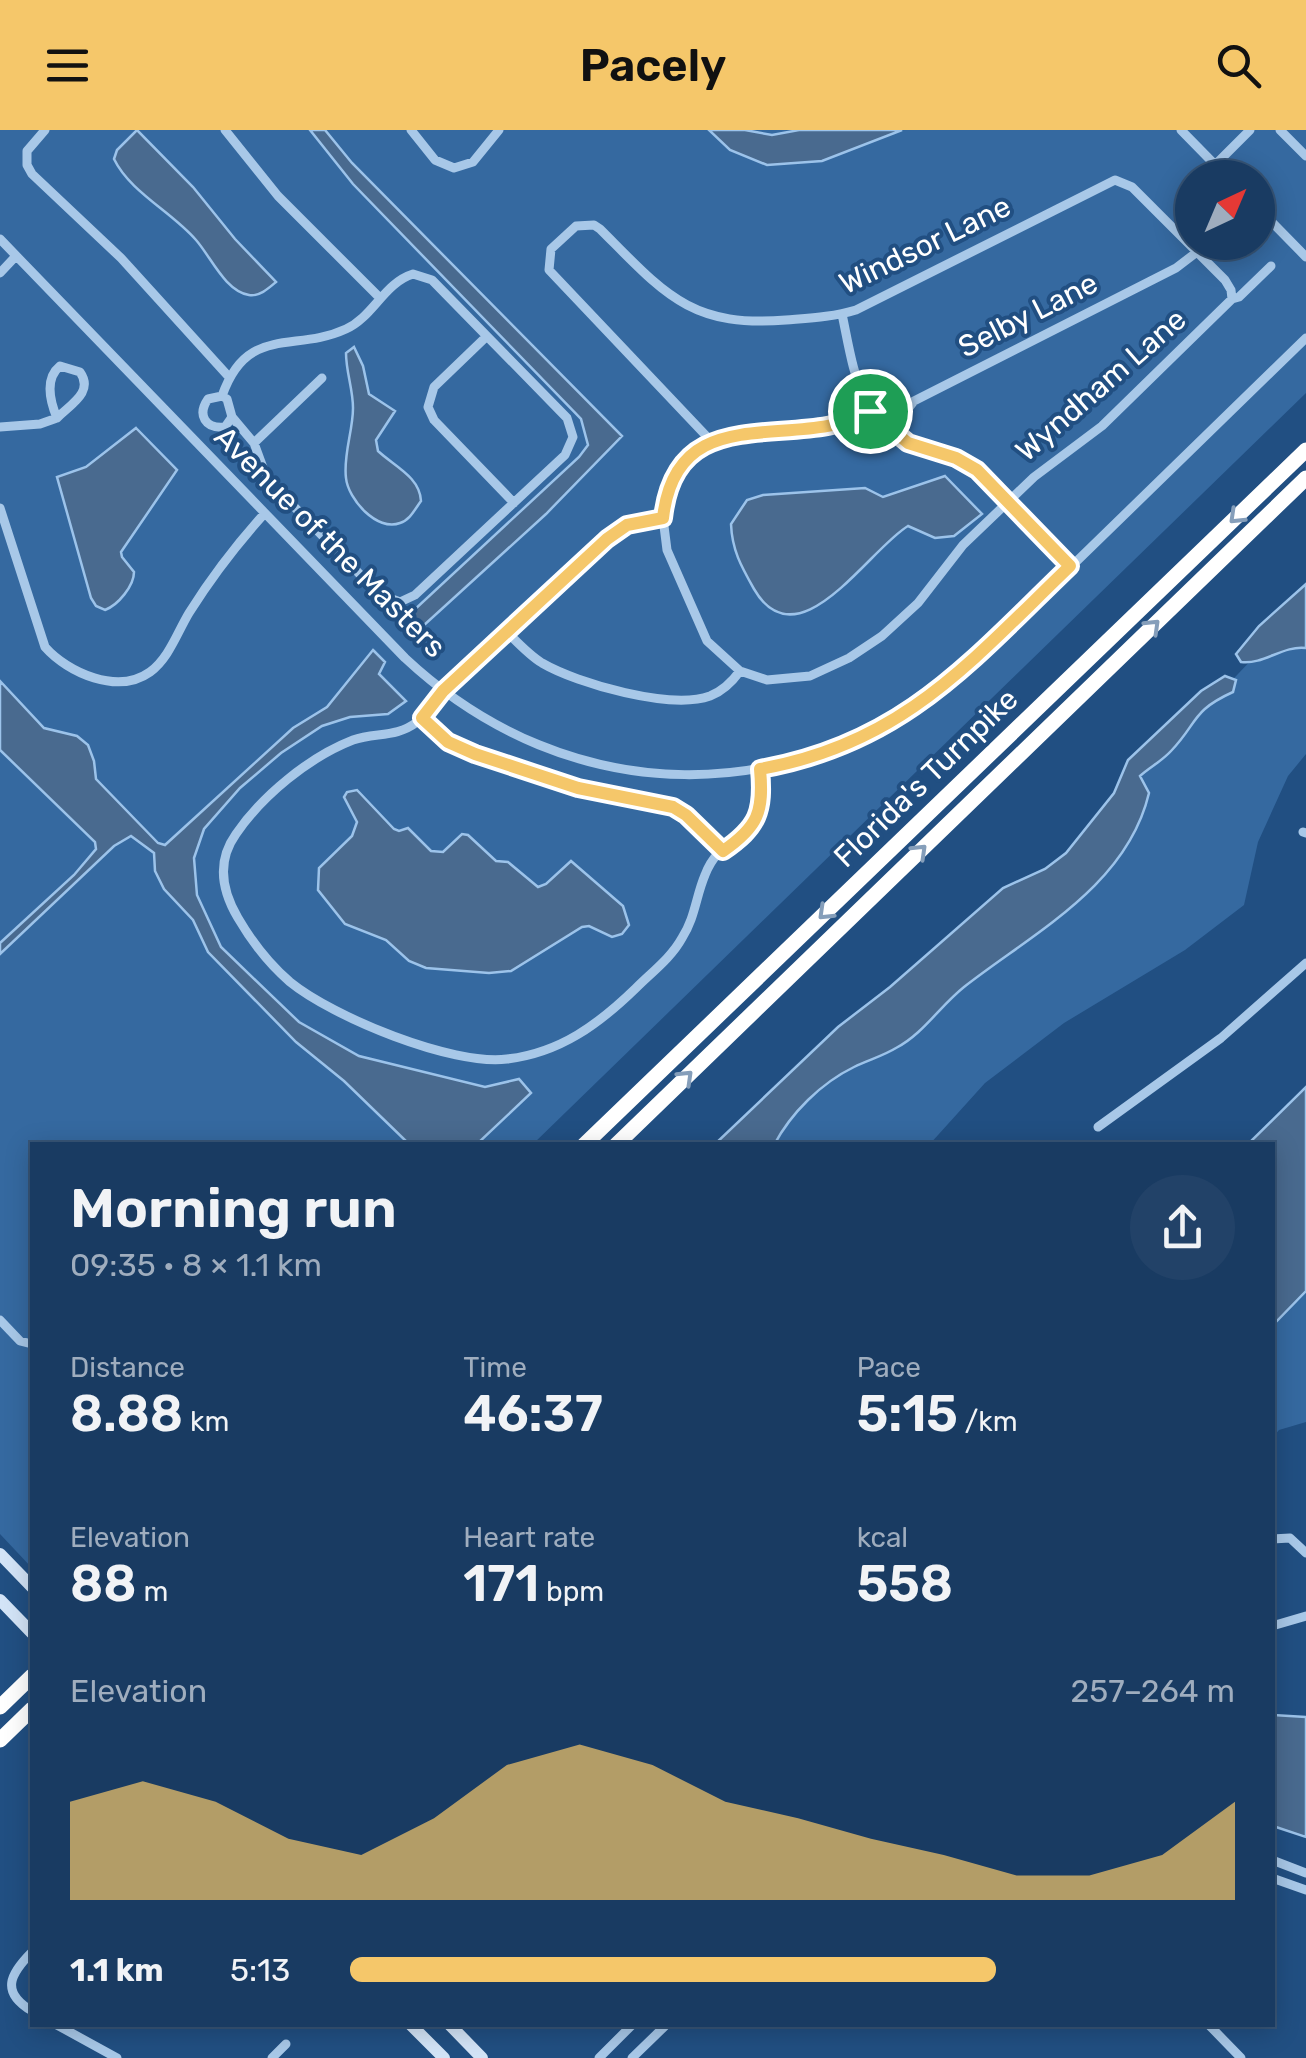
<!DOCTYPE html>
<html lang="en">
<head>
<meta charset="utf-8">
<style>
  body { margin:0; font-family:Rubik,sans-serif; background:#224268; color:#f1f3f6; height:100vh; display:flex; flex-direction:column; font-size:38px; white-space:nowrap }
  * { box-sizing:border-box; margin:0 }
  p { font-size:32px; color:#9fadbe }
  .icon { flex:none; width:55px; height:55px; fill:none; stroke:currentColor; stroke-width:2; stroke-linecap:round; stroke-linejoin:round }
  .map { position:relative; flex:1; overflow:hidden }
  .panel { position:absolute; left:30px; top:1012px; width:1245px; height:885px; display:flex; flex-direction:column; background:#193b62; border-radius:0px; box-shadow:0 5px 25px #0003,0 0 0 2px #375577 }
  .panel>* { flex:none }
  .needle { width:65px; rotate:44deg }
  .buttons { position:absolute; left:1175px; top:30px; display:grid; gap:20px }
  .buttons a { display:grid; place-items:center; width:100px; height:100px; border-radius:50%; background:#193b62; box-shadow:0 5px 25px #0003,0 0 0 2px #375577; font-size:50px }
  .pin { position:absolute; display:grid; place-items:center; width:85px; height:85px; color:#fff; margin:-42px; border:5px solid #fff; border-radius:50%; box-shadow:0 2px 10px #0007 }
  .round { display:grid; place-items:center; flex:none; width:105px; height:105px; border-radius:52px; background:#224268 }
  .overview { display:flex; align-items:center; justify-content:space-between; height:170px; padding:0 40px }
  h1 { font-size:55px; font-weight:600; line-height:75px }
  .figures { display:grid; grid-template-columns:repeat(3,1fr); gap:15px; height:170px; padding:10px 40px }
  .figures div { display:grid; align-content:center }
  .figures b { font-size:50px; font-weight:600 }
  .figures small { font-size:28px; font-weight:400 }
  .figures p { font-size:28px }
  .chart { height:280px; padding:20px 40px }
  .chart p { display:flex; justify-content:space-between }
  .chart svg { width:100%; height:180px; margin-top:10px; fill:#f5c76a; opacity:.7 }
  ul { padding:0 40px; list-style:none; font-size:32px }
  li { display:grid; grid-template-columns:160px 120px 1fr; align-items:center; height:75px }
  li i { height:25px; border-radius:12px; background:#f5c76a }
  header { display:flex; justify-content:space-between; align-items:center; height:130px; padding:0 40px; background:#f5c76a; color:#111; font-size:45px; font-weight:600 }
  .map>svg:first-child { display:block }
  .green { fill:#3569a0; fill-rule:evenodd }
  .water { fill:#496a8f; stroke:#9cc3ea; stroke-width:2.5 }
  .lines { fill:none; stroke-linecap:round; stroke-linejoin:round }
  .minor { stroke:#a8c8e8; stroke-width:9 }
  .secondary { stroke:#d3e4f7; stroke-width:12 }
  .motorway { stroke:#fff; stroke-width:15 }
  .oneway { stroke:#859eba }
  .route-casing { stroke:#fff; stroke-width:20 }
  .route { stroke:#f5c76a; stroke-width:12 }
  .labels { text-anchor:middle; stroke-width:8; stroke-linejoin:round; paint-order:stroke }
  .street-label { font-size:30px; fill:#fff; stroke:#214f82 }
</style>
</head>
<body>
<header><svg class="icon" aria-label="menu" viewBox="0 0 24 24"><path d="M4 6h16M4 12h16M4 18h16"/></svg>Pacely<svg class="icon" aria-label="search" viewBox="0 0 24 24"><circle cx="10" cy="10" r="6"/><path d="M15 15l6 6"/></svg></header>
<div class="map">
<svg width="1306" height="1928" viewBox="0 0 1306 1928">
  <rect width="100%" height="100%" fill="#214f82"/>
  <path class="green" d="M 0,0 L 1306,0 L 1306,263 L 532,1015 L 32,1015 L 32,1438 L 0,1404 ZM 1192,48 L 1258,48 L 1258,112 L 1192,112 Z
    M 1293,516 L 1306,518 L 1306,624 L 1288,646 L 1258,712 L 1244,775 L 1185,820 L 1064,893 L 985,953 L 929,1015 L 761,1015 L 862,914 L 1049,789 L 1140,647 L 1257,524 Z
    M 1306,1143 L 1306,1292 L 1279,1300 L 1273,1307 L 1273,1181 Z"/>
  <path class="water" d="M 137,0 L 193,57 L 235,109 L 276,152 C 269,158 259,167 249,165 C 225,161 211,127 196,110 C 172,82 130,62 114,29 L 117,20 Z
    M 310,0 L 325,0 L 352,33 L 622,306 L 546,384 L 411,507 L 399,494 L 579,327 L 588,315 L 581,289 L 353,54 Z
    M 709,0 L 745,0 L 772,5 L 799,0 L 902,0 L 822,31 L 767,35 L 730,20 Z
    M 354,217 L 363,236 L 369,264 L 395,281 L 376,310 L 378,321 C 394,336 420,347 421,371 C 415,379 410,390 400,393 C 377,402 348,369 346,348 C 343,325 353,301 353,278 C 353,259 346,242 346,223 Z
    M 136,298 L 177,340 L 121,422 L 122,427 L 134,442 C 134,456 118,475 105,480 L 96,476 L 91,468 L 57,347 L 86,337 Z
    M 945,346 L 982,384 L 954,406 L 935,408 L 908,396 C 869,419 798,535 754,459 C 741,436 732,420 731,394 L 747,370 L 763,365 L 865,358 L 883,367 Z
    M 1306,454 L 1306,518 C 1283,515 1264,535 1241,532 L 1236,524 L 1259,496 Z
    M 373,520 L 385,532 L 379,544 L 406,571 L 388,584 L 350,587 L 322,596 L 281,623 L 240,658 L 204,699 L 194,728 L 197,765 L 221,817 L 299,892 L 359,926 L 485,957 L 519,949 L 531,963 L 476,1015 L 410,1015 L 344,951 L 296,912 L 208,822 L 193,790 L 164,759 L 155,741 L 154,723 L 131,706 L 114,716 L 0,824 L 0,813 L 74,745 L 96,719 L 95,712 L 0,620 L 0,551 L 44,598 L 77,606 L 88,615 L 94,631 L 96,649 L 158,713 L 165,715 L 293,598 L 327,577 Z
    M 1225,546 L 1236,550 L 1233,562 C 1191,581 1198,593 1171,621 C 1162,631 1150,637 1140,646 L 1149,663 C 1127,756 1033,803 964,857 C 940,876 923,904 896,918 C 883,926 868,930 854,937 C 821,953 791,983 774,1015 L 714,1015 L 838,897 L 890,857 L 1003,758 L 1045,739 L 1066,723 L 1114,663 L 1128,630 L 1201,561 Z
    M 357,660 L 394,699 L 399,701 L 408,698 L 431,721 L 443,722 L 462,704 L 468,705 L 496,731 L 508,732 L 538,757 L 546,754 L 571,731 L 623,776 L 629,795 L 622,804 L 612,807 L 589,796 L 582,797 L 511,841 L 489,843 L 426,838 L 409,831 L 386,810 L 345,794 L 318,760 L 319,738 L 352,706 L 357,692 L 344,667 L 347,662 Z
    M 1306,957 L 1306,1161 L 1273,1195 L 1272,1015 L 1247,1015 Z
    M 1273,1585 L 1306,1587 L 1306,1707 L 1273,1696 Z"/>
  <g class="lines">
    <path class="minor" d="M 45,0 L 27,21 L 27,35 L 32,44 L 121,128 L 229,247
      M 225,0 L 278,66 L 380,168
      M 411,0 L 435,30 L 454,38 L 473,32 L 499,0
      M 1181,0 L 1228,48
      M 1280,0 L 1306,26
      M 1215,35 L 1250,0
      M 1258,78 L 1306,127
      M 0,109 L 405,528 C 570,682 798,682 968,537 L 1306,208
      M 0,143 L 16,126
      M 413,144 L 432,150 L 567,288 L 573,307 L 565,325 L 415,465 L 400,472 L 379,464 L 272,354 L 265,343 L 254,313 L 232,287 L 227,269 L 222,266 C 247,194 294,223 346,199 C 373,187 384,153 413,144 Z
      M 842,184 C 854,241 858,293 920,319 C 937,326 955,325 971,336 C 1002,357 1043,408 1070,436
      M 487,206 L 434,257 L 428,277 L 434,290 L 514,373
      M 60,236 L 80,242 C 94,262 71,274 57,288 C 50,271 44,249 60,236 Z
      M 222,266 L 208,269 C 197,285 205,299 225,297 L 232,287
      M 870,281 L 840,293 L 724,307 L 689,329 L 672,352 L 663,388 L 667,420 L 707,511 L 740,541 L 767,550 L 810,546 L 849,528 L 882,506 L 918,473 L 963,415 L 1034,347 L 1102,296 L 1232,169 L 1239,167 L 1271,136
      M 0,297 L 40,294 L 57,288
      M 891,301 L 914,271 L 1176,138 L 1197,122
      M 712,312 L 549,140 L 551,119 L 576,96 L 594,95 L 600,99 C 664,163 690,198 786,190 C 810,188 833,187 856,180 L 1115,50 L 1132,57 L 1225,150 L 1231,160 L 1232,169
      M 254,313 L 322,248
      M 0,378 L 45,517 C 68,543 118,565 150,542 C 169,528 177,503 189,483 C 211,448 237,414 265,383
      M 663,388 L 627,395 L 607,409 C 557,455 507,501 458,548 C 443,561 432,580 417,592 C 396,608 375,602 353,610 C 309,627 262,666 236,704 C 216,732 222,761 238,788 C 252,812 269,834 290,852 C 333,887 452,936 507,929 C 560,923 599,894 636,858 C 652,842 671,828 682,808 C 695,788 696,766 705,745 C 724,695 768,723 760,639
      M 507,502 C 518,513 529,525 542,533 C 578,554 671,580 710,566 C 723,561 732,552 740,541
      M 422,588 L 447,611 L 475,624 L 578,658 L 673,677 L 686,685 L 723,721
      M 1303,702 L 1306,703
      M 1098,997 L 1221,908 L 1306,833
      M 0,1190 L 20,1211 L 32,1214
      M 1272,1409 L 1290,1408 L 1306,1423
      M 1272,1496 L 1306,1486
      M 1272,1730 L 1306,1743
      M 1272,1748 L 1306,1760
      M 32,1822 C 10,1844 0,1862 32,1881
      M 57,1895 L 117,1928
      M 1209,1895 L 1241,1928
      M 272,1928 L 286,1914
      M 599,1928 L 632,1895
      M 632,1928 L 666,1895"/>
    <path class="secondary" d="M 0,1424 L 32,1457
      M 0,1470 L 32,1503
      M 411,1895 L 444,1928
      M 450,1895 L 482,1928"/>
    <path class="motorway" d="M 584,1015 L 1306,320
      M 616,1015 L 1306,348
      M 0,1577 L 32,1546
      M 0,1610 L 32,1579"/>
  </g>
  <defs><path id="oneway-chevron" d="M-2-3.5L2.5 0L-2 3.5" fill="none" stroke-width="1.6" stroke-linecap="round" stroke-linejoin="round" transform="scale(2.5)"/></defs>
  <g class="oneway">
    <use href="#oneway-chevron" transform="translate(1236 387) rotate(136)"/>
    <use href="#oneway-chevron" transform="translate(1153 496) rotate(-44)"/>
    <use href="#oneway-chevron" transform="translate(920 721) rotate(-44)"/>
    <use href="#oneway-chevron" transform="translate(825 783) rotate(136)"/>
    <use href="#oneway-chevron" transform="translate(686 947) rotate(-44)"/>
  </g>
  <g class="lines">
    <g class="route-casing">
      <path id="route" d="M 870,281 L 908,313 L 956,328 L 977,340 L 1070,436 C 971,531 903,614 760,639 C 764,682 758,697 723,721 L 686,685 L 673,677 L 578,658 L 475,624 L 448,612 L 422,588 L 443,561 L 607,409 L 627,395 L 663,388 C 677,264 799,324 870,281 Z"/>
    </g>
    <use href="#route" class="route"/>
  </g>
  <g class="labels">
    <g class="street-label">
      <text transform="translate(925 115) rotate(-26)" y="10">Windsor Lane</text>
      <text transform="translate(1028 185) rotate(-27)" y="10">Selby Lane</text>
      <text transform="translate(1101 255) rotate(-41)" y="10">Wyndham Lane</text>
      <text transform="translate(330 412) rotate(45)" y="10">Avenue of the Masters</text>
      <text transform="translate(926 648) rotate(-44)" y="10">Florida's Turnpike</text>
    </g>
  </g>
</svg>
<div class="buttons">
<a><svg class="needle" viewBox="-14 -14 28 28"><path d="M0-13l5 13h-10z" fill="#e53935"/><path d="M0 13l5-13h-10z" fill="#9fadbe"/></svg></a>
</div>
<div class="pin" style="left:870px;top:281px;background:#1e9e55"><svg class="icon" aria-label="arrive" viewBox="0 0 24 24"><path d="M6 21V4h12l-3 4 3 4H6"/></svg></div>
<section class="panel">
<div class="overview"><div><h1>Morning run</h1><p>09:35 · 8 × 1.1 km</p></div><a class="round"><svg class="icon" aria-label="share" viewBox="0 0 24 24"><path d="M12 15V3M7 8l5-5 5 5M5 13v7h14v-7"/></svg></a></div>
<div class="figures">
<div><p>Distance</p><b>8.88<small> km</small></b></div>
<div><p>Time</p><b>46:37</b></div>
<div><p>Pace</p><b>5:15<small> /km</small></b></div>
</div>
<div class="figures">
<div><p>Elevation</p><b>88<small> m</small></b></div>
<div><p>Heart rate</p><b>171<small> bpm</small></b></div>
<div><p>kcal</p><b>558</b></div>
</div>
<div class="chart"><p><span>Elevation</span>257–264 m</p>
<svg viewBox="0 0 160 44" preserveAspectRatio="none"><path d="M0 44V20L10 15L20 20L30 29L40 33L50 24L60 11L70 6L80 11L90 20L100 24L110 29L120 33L130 38L140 38L150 33L160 20V44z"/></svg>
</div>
<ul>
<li><b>1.1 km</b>5:13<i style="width:73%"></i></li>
</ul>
</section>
</div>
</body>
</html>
